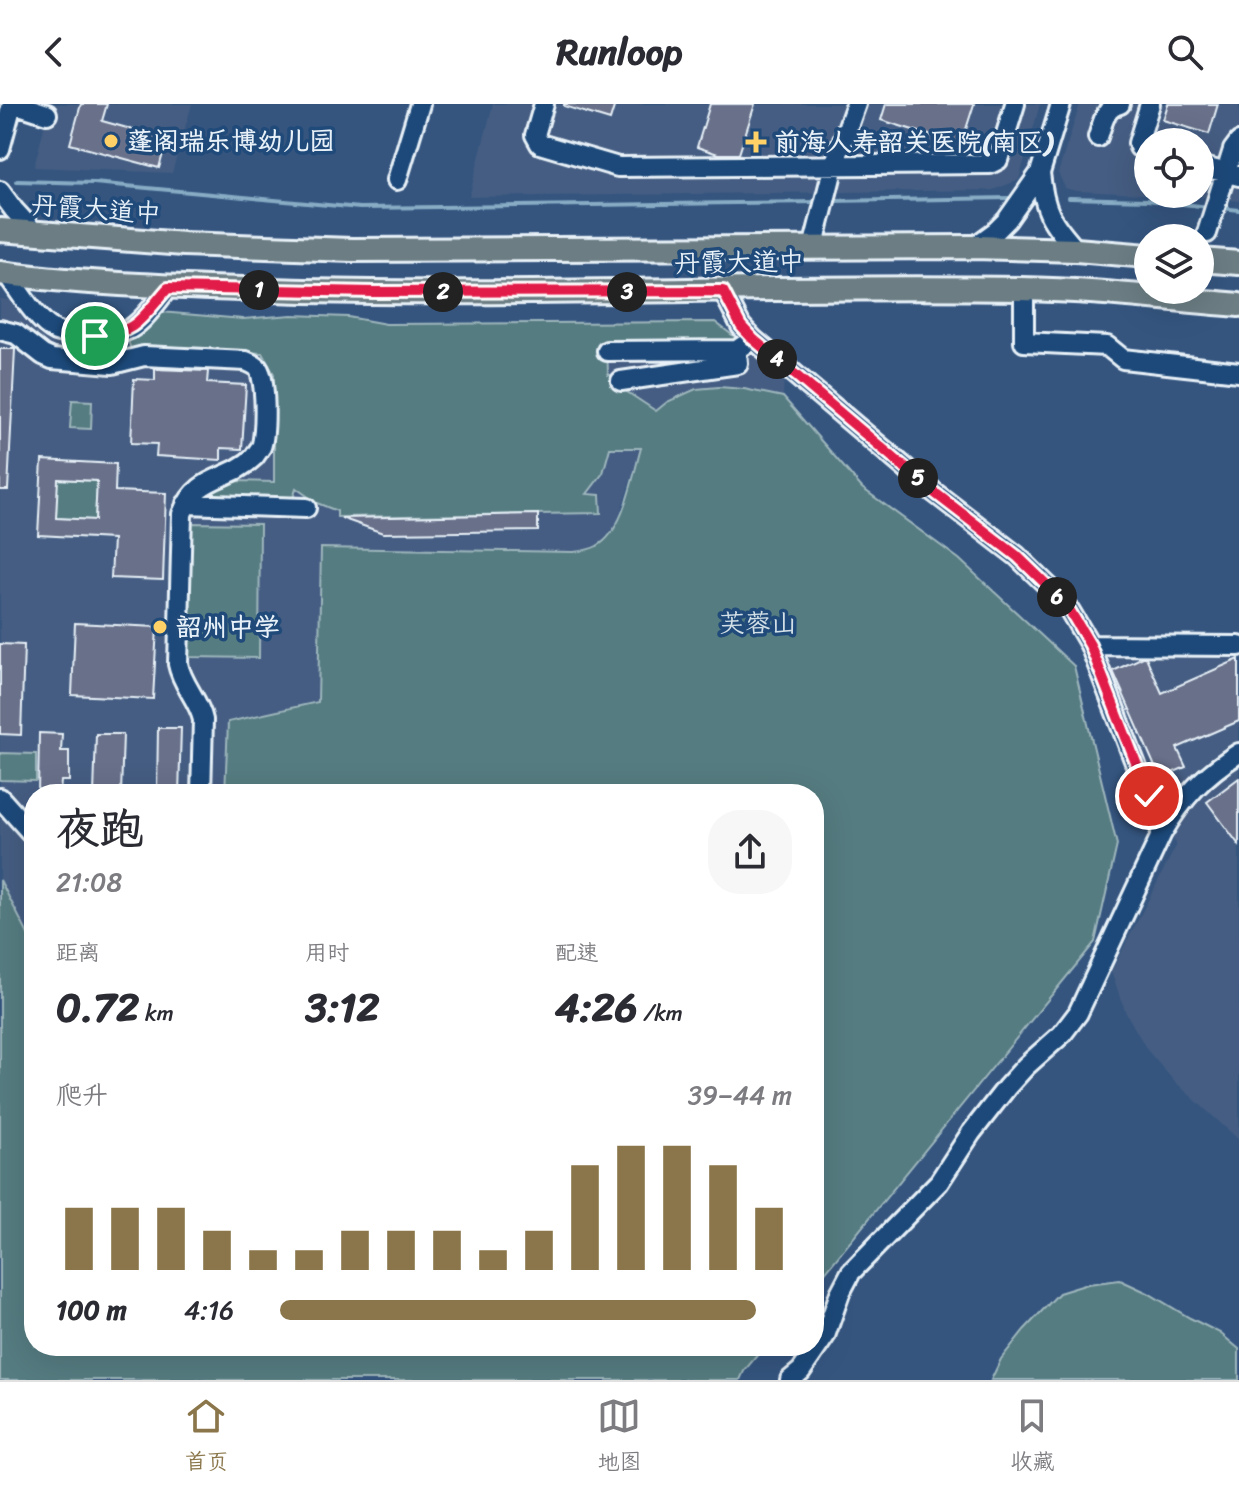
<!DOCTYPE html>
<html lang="zh">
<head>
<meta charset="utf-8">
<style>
  body { margin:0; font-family:Sriracha,"LXGW WenKai TC",sans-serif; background:#f7f7f7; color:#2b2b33; height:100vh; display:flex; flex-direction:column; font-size:30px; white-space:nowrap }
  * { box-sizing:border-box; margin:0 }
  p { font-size:26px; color:#7c7c81 }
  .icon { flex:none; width:44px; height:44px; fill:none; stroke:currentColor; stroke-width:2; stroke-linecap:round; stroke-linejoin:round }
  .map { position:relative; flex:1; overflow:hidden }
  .drawer { position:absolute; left:24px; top:680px; width:800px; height:572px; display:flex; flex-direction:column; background:#fff; border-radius:32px; box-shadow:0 8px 32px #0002 }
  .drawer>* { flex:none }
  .controls { position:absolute; left:1134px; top:24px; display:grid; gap:16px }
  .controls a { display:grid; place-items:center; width:80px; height:80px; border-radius:50%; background:#fff; box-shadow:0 8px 32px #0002; font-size:40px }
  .pin { position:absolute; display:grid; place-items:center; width:68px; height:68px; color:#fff; margin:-34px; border:4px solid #fff; border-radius:50%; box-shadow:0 2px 8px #0007 }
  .km { position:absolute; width:40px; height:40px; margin:-20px; border-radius:50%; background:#222; color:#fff; font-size:22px; line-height:40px; text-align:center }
  .round { display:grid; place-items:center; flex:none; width:84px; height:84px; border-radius:32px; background:#f7f7f7 }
  .headline { display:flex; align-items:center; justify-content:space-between; height:136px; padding:0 32px }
  h1 { font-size:44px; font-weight:700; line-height:60px }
  .stats { display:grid; grid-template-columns:repeat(3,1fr); gap:12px; height:136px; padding:8px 32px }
  .stats div { display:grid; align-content:center }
  .stats b { font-size:40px; font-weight:700 }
  .stats small { font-size:22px; font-weight:400 }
  .stats p { font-size:22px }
  .chart { height:224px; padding:16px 32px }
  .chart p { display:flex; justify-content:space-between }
  .chart svg { width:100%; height:144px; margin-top:8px; stroke:#8a764a; stroke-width:6 }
  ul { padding:0 32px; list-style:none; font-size:26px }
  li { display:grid; grid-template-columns:128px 96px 1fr; align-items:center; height:60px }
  li i { height:20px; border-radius:10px; background:#8a764a }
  header { display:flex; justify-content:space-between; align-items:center; height:104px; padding:0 32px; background:#fff; font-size:36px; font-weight:700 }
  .tab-bar { display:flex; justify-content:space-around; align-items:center; height:112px; border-top:2px solid #e1e1e2; background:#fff; font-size:22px; color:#7c7c81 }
  .tab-bar a { display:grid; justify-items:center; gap:4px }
  .tab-bar .current { color:#8a764a }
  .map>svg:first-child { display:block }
  .built { fill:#445d82; fill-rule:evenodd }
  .green { fill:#547b81; stroke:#9eb6bc; stroke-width:2 }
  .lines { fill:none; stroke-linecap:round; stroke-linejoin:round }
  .stream { stroke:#87acc4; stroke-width:4 }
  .building { fill:#68708a; stroke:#e8f1f8; stroke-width:2; fill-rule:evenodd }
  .minor-casing { stroke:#e8f1f8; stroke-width:24 }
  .major-casing { stroke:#e8f1f8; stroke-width:28 }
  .minor { stroke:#1f4a7a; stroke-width:18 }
  .major { stroke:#6c7e84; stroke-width:22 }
  .route-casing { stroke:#fff; stroke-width:16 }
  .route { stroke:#e11d48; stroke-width:10 }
  .poi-dot { fill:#ffd166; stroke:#1f4a7a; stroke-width:3 }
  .labels { text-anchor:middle; stroke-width:7; stroke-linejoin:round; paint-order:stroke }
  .poi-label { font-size:26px; font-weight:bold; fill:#e8f1f8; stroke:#1f4a7a; text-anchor:start }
  .street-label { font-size:26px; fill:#e8f1f8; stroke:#1f4a7a }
  .park-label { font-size:26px; fill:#d2dfe6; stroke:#1f4a7a }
</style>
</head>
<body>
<header><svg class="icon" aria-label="back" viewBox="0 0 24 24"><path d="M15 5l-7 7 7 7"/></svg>Runloop<svg class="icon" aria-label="search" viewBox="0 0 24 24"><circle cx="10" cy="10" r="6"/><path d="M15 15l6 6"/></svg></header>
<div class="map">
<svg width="1239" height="1276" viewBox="0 0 1239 1276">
  <rect width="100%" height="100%" fill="#35557f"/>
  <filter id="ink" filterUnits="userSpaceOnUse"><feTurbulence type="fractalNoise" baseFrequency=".0125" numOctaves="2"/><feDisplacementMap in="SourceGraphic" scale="16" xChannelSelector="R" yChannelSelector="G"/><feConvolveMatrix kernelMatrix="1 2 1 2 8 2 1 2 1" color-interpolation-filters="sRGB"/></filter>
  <g filter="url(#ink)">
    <path class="built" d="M 50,0 L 192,0 L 172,69 L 34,63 Z
      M 493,0 L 1040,0 L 1019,76 L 993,86 L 469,93 Z
      M 1080,0 L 1239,0 L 1239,97 L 1207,93 L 1076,87 L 1065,84 L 1058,69 ZM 1148,38 L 1200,38 L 1200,90 L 1148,90 Z
      M 0,195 L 9,196 L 23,213 L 44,234 L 63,242 L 93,244 L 115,241 L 128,236 L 160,208 L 243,215 L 292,211 L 348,213 L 386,220 L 715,218 L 784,271 L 783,293 L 744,285 L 648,322 L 616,422 L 599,441 L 586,446 L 573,448 L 318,598 L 228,618 L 225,690 L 34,690 L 34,842 L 0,776 Z
      M 1095,530 L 1239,533 L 1239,1036 L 1173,976 L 1147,946 L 1126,909 L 1111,868 L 1176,742 Z"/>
    <path class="green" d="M 160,208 L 243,215 L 292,211 L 348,213 L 386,220 L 715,218 L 736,234 L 732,239 L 607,239 L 608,271 L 620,271 L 621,284 L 656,307 L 667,298 L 696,285 L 719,283 L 744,285 L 783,293 L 862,384 L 959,455 L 1074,562 L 1117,741 L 1095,838 L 814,1182 L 814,690 L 225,690 L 228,618 L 318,598 L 321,444 L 573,448 C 581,447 590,446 597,442 C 624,428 633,371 641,344 L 610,344 L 603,369 L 587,390 L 600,391 L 601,409 L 337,413 L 337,407 L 317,399 L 296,384 L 294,392 L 290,394 L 208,391 L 206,390 L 207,387 L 235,377 L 274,378 L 274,270 L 262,249 L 142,242 L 131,246 L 128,236 Z
      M 72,296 L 92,297 L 91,325 L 70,324 Z
      M 57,375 L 97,377 L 95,416 L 56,414 Z
      M 190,419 L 260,420 L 259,554 L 188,553 Z
      M 0,649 L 36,650 L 36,677 L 0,676 Z
      M 0,776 L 34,842 L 34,1242 L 765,1242 L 744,1267 L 740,1276 L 0,1276 Z
      M 1120,1176 L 1148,1189 L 1190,1214 L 1220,1229 L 1239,1245 L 1239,1276 L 991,1276 L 1001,1255 L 1024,1226 L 1059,1189 L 1088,1180 Z"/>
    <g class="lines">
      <path class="stream" d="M 17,77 L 94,79 L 360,104 L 820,98
        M 1069,94 L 1147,96 L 1209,103
        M 829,97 L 1010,94
        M 1222,104 L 1239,106"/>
    </g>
    <path class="building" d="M 81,0 L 107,0 L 102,17 L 167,35 L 159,64 L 70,40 Z
      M 564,0 L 615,0 L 610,16 L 564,2 Z
      M 710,0 L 755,0 L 739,50 L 718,50 L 697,43 Z
      M 886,0 L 974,0 L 961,41 L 881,16 Z
      M 1168,0 L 1218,0 L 1209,30 L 1163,16 Z
      M 0,245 L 15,245 L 8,386 L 0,386 Z
      M 155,265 L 208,267 L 207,279 L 246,281 L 242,345 L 221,344 L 221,356 L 156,352 L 157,340 L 131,339 L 134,275 L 155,276 Z
      M 42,356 L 116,360 L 115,387 L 166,389 L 163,476 L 111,474 L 113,435 L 38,431 ZM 58,375 L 97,377 L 95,416 L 56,414 Z
      M 538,410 L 538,427 L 383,429 L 341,414 Z
      M 75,519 L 157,523 L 153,595 L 72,591 Z
      M 0,540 L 24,541 L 21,631 L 0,630 Z
      M 1143,553 L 1146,553 L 1162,589 L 1239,555 L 1239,617 L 1177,644 L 1186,663 L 1160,674 L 1113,567 Z
      M 158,624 L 181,624 L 179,690 L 157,690 Z
      M 39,629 L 62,630 L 61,647 L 69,647 L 69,677 L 61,677 L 60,690 L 38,690 Z
      M 96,630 L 123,630 L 121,690 L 94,690 Z
      M 1239,674 L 1239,741 L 1207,698 Z"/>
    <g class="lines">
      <g class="minor-casing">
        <path id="minor" d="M 16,0 L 47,10
          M 544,0 L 535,31 L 540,40 L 618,63 L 990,60 L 998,56 L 1015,0
          M 1098,33 C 1103,19 1104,4 1120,0
          M 0,45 L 12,0
          M 1148,48 L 1139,43 L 1138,39 L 1150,0
          M 1200,62 L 1239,72
          M 1040,69 C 1044,107 1051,118 1076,146
          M 397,76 L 420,0
          M 0,87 L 14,106 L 36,130
          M 1207,129 L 1233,46 L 1239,38
          M 974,143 L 996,127 L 1007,116 L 1040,69 L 1061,0
          M 813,144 L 834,61 L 856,0
          M 7,170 C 19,187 37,218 56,227 C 67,231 82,231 93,232 C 106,232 118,231 130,225 C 145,216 157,197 168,184
          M 1024,185 L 1024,238 L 1107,242 L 1123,255 L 1239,268
          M 723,187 L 741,222 L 753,235 L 935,389 L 1017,452 L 1048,482 L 1070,507 L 1090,541 L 1162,729
          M 0,226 L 16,230 L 43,251 L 52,255 L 112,260 L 144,252 L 246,257 C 248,258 256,261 257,263 C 267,272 266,331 261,343 C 260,344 255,352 254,353 C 228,378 198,369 182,410 L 178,560 C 182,581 199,596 203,616 L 201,690
          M 607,247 L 737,246 L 753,235
          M 621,277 L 738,260 L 737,246
          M 186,400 L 306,404
          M 1090,541 L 1239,542
          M 0,694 L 34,732
          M 790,1276 L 801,1267 L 825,1232 L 840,1189 L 851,1168 L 939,1078 L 971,1029 L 1007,983 L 1026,962 L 1062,930 L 1078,909 L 1162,729 C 1183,693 1204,671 1239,649"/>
      </g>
      <g class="major-casing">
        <path id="major" d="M 0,126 L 184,140 L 352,146 L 974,143 L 1076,146 L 1148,152
          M 1200,156 L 1239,159
          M 0,169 C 101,182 203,184 305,187 C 544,192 783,181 1021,185 C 1094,186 1167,195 1239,201"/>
      </g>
      <use href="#minor" class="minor"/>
      <use href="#major" class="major"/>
    </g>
  </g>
  <g class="lines" filter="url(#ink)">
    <g class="route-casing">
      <path id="route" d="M 95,232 C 135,232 144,211 168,184 L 374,188 L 723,187 L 741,222 L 753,235 L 935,389 L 1017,452 L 1048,482 L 1070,507 L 1090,541 L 1149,692"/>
    </g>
    <use href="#route" class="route"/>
  </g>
  <g class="poi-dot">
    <circle cx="111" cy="37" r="8"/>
    <path d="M752 26h8v8h8v8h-8v8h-8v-8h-8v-8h8z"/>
    <circle cx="160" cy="523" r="8"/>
  </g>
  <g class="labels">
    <g class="poi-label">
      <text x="127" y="46">蓬阁瑞乐博幼儿园</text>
      <text x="774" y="47">前海人寿韶关医院(南区)</text>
      <text x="176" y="532">韶州中学</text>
    </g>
    <g class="street-label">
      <text transform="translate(96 105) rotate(4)" y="9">丹霞大道中</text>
      <text transform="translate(739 158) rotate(-1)" y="9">丹霞大道中</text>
    </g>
    <g class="park-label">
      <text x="758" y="528">芙蓉山</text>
    </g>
  </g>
</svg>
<div class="controls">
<a><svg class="icon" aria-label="locate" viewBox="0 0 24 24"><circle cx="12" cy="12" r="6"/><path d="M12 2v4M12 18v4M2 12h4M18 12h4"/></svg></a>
<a><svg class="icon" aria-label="layers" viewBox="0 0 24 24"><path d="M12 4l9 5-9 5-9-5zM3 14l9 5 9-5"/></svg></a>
</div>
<div class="pin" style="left:95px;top:232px;background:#1e9e55"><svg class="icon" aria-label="arrive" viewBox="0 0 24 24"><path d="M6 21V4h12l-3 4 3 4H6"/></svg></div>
<div class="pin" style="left:1149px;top:692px;background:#d93025"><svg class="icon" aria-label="check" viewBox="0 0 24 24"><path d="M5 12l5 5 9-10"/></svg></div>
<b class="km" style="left:259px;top:186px">1</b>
<b class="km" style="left:443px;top:188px">2</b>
<b class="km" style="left:627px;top:188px">3</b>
<b class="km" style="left:777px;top:255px">4</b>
<b class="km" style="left:918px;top:374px">5</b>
<b class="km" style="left:1057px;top:493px">6</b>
<section class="drawer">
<div class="headline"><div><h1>夜跑</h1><p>21:08</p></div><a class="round"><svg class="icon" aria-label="share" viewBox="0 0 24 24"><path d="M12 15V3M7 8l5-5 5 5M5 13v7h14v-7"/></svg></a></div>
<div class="stats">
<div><p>距离</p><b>0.72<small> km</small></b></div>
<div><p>用时</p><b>3:12</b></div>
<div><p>配速</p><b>4:26<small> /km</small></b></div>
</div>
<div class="chart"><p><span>爬升</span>39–44 m</p>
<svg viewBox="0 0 160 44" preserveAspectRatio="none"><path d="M5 44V25M15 44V25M25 44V25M35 44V32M45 44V38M55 44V38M65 44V32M75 44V32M85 44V32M95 44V38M105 44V32M115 44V12M125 44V6M135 44V6M145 44V12M155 44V25"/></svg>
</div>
<ul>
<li><b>100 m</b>4:16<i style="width:93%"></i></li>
</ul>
</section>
</div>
<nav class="tab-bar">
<a class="current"><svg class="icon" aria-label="home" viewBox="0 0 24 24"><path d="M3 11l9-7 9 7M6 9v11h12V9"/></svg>首页</a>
<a><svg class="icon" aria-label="map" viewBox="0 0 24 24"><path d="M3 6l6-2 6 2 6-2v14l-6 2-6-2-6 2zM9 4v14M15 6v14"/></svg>地图</a>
<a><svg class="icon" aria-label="saved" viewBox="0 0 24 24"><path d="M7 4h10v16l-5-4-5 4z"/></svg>收藏</a>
</nav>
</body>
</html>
